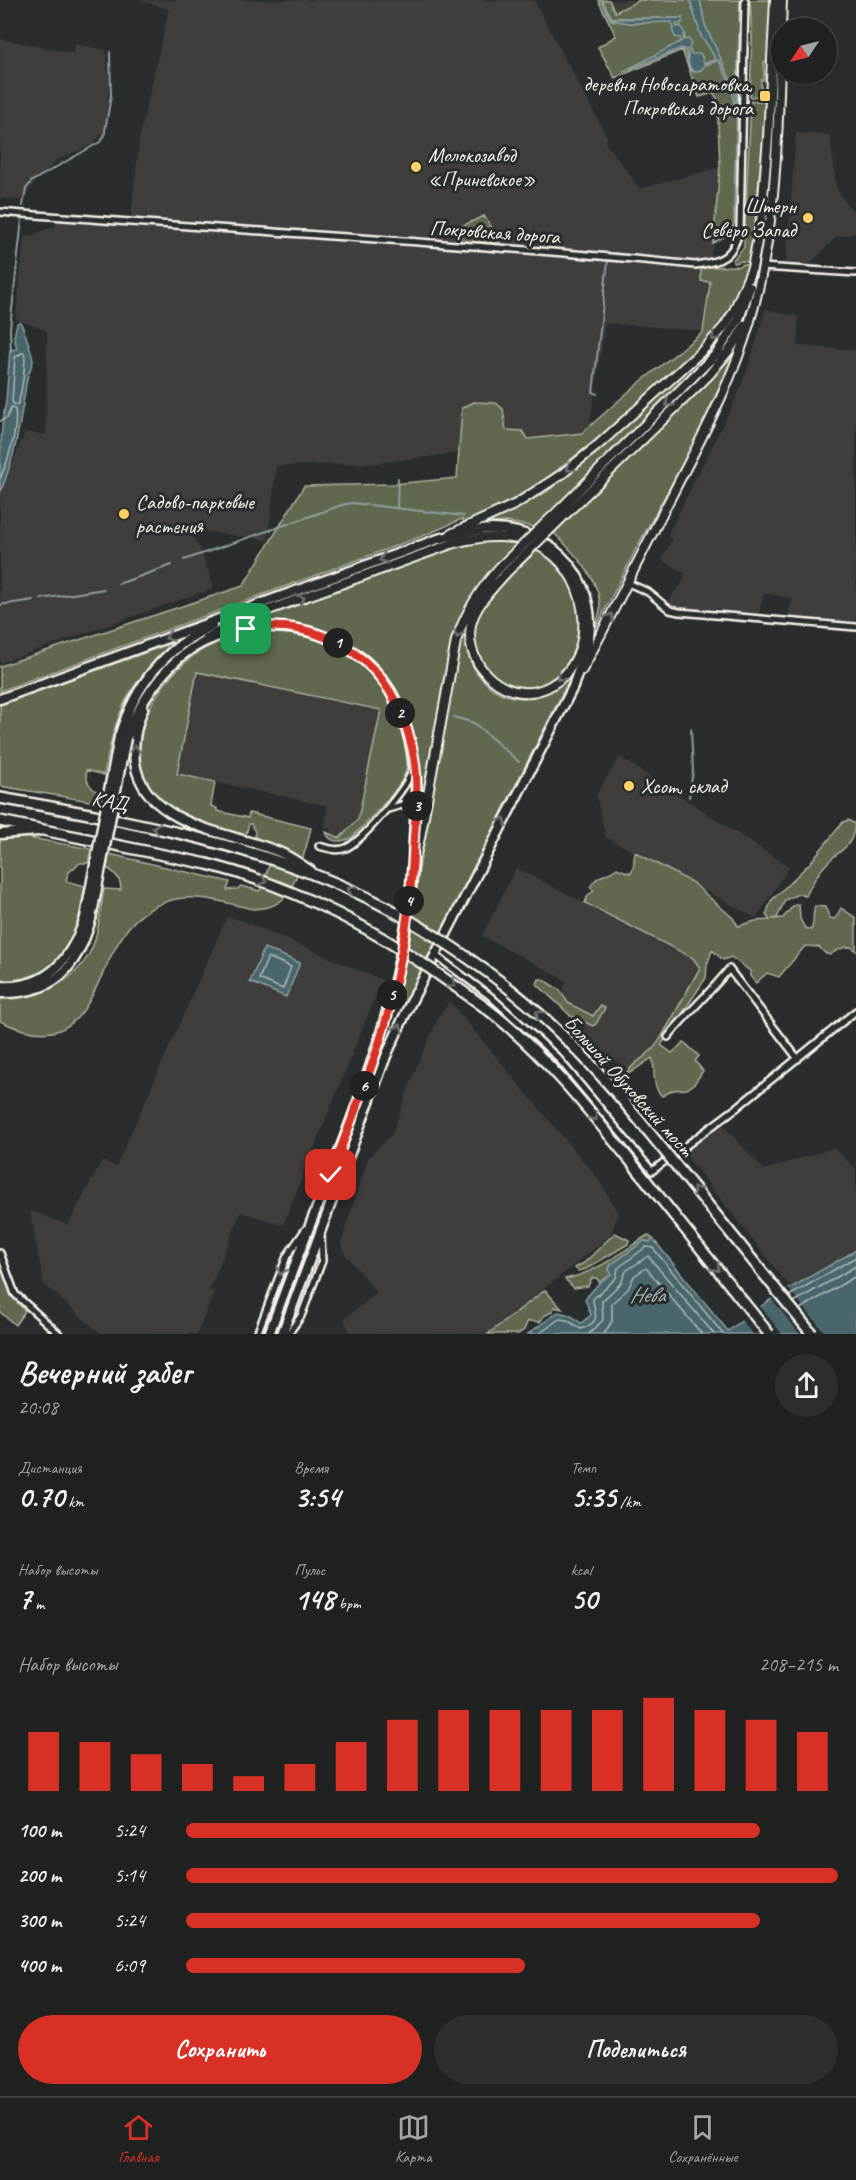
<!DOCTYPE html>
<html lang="ru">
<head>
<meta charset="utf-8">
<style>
  body { margin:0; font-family:Caveat,sans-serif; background:#2d2f2f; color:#f1f3f6; height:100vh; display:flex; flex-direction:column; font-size:22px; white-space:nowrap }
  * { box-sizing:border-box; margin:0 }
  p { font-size:20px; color:#a2a4a5 }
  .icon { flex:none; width:33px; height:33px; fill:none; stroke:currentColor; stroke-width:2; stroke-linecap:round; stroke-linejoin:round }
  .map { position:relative; height:1334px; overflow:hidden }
  .panel { display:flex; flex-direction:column; background:#202222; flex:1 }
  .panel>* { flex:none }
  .needle { width:39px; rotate:235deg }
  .buttons { position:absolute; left:771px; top:18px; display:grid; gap:12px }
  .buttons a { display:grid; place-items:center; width:66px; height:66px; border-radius:50%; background:#202222; box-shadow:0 2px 4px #0004,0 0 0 2px #3d3f40; font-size:30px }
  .pin { position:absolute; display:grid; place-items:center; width:51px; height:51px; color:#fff; margin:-26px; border-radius:12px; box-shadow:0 3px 9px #0006 }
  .km { position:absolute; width:30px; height:30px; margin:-15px; border-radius:50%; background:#222; color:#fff; font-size:16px; line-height:30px; text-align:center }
  .round { display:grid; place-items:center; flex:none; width:63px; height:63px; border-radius:32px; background:#2d2f2f }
  .headline { display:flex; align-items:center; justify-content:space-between; height:102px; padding:0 18px }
  h1 { font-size:33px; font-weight:600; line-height:45px }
  .metrics { display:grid; grid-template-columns:repeat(3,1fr); gap:9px; height:102px; padding:6px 18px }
  .metrics div { display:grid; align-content:center }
  .metrics b { font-size:30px; font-weight:600 }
  .metrics small { font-size:16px; font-weight:400 }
  .metrics p { font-size:16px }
  .chart { height:168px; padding:12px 18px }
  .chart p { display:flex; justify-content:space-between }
  .chart svg { width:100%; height:108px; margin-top:6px; stroke:#d93025; stroke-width:6 }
  .button { display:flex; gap:12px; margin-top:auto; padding:12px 18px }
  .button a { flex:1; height:69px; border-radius:36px; background:#d93025; color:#fff; font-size:24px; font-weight:600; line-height:69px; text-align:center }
  .button a+a { background:#2d2f2f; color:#f1f3f6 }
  ul { padding:0 18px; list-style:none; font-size:20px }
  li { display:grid; grid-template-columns:96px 72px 1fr; align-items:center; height:45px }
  li i { height:15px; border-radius:8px; background:#d93025 }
  .dock { display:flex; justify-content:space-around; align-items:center; height:84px; border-top:2px solid #3d3f40; background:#202222; font-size:16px; color:#a2a4a5 }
  .dock a { display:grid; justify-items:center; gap:3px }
  .dock .selected { color:#d93025 }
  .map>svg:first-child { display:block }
  .built { fill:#403d3e }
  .green { fill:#61694f; stroke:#aaad9c; stroke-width:1.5 }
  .water { fill:#48666c; stroke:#8d9e9e; stroke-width:1.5 }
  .pier { fill:#2a2d2e }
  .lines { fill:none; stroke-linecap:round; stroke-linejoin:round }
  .shore { stroke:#afb9b6; stroke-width:1.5 }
  .stream { stroke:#8d9e9e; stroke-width:2 }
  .minor-casing { stroke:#f4f1e8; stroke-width:10 }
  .secondary-casing { stroke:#f4f1e8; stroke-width:12 }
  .primary-casing { stroke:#f4f1e8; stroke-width:13 }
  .motorway-casing { stroke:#f4f1e8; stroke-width:14 }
  .minor { stroke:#2a2d2e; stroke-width:5 }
  .secondary { stroke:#2a2d2e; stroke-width:8 }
  .primary { stroke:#2a2d2e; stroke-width:8 }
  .motorway { stroke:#2a2d2e; stroke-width:9 }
  .secondary-bridge-casing { stroke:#f4f1e8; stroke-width:12; stroke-linecap:butt }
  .primary-bridge-casing { stroke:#f4f1e8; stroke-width:13; stroke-linecap:butt }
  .motorway-bridge-casing { stroke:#f4f1e8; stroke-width:14; stroke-linecap:butt }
  .secondary-bridge { stroke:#2a2d2e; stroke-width:8 }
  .primary-bridge { stroke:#2a2d2e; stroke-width:8 }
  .motorway-bridge { stroke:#2a2d2e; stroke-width:9 }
  .oneway { stroke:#71726f }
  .route-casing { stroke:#fff; stroke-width:12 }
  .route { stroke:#d93025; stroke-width:8 }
  .poi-dot { fill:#ffd166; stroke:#2a2d2e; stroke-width:2 }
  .labels { text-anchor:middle; stroke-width:6; stroke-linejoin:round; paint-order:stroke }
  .poi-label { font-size:21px; fill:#f4f1e8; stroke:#2a2d2e; text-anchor:start }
  .street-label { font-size:21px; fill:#f4f1e8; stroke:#2a2d2e }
  .water-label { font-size:22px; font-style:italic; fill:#afb9b6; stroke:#2a2d2e }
</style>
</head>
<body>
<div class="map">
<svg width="856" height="1334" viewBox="0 0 856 1334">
  <rect width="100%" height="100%" fill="#2a2d2e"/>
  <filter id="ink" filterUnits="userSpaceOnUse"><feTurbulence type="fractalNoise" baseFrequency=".0167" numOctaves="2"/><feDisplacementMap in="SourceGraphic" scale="12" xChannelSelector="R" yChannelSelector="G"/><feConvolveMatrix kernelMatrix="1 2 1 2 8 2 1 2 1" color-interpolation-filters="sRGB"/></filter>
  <g filter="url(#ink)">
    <path class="built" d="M 139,0 L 534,0 L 608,139 L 605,142 L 640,189 L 720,167 L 717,99 L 714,92 L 699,97 L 682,50 L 615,78 L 598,47 L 616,36 L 598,0 L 685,0 L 723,89 L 729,157 L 709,268 L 703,331 L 605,323 L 588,436 L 379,463 L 276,466 L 268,540 L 189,529 L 201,550 L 214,588 L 0,663 L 0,496 L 25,432 L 46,435 L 47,331 L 16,319 L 24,238 L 56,226 L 56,221 L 130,225 L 140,135 L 169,9 Z
      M 0,39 L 73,53 L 75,44 L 106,50 L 109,87 L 105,130 L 93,144 L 57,160 L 36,181 L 21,200 L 0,198 Z
      M 796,133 L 830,135 L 836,186 L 840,195 L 856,215 L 856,233 L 836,237 L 807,267 L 786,266 Z
      M 766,309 L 798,317 L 798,346 L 856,350 L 856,622 L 788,616 L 793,599 L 764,593 L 758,616 L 719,614 L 719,608 L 703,612 L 672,608 L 667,602 L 683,582 L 685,573 L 662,560 L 672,539 L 667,536 L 736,399 L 748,368 Z
      M 197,672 L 381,710 L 358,819 L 340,838 L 331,835 L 330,828 L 324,827 L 328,806 L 177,774 Z
      M 620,757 L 789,867 L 756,918 L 606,837 L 596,795 Z
      M 516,868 L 693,958 L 706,978 L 652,1058 L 624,1077 L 628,1068 L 601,1052 L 560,997 L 567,981 L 482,936 Z
      M 227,917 L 241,920 L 382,980 L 283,1225 L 241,1212 L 209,1290 L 214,1292 L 197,1334 L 101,1334 L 44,1284 L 30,1212 L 37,1213 L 68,1225 L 102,1161 L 116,1167 Z
      M 450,1002 L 599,1180 L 618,1213 L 611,1235 L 488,1334 L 351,1334 L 344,1319 L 377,1293 L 343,1251 L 341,1243 L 368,1158 L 392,1134 L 417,1066 L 440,1014 Z
      M 723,1125 L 764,1170 L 833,1148 L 856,1169 L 856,1250 L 791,1288 L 684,1153 Z"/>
    <path class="green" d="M 598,0 L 601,0 L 611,20 L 630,23 L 672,22 L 683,41 L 625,71 L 681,48 L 685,48 L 690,69 L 694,72 L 705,65 L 719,60 L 732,88 L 733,97 L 735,93 L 732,83 L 705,25 L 700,0 L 742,0 L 734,224 L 731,233 L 713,243 L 720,167 L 717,99 L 714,93 L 699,97 L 682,50 L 615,78 L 598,47 L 616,36 Z
      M 602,0 L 609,0 L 615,12 L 640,0 L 690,0 L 702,39 L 705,40 L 716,59 L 704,64 L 691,54 L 680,26 L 677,28 L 676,24 L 682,18 L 612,18 Z
      M 750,0 L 770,0 L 769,62 L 764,62 L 764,80 L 761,80 L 761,96 L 750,97 L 752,36 Z
      M 751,101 L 766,102 L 755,224 L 749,262 L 741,261 L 734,263 L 733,260 L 744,247 Z
      M 484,216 L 499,238 L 500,243 L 461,241 L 460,227 Z
      M 743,264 L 748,265 L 748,269 L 730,313 L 720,326 L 658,385 L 593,442 L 547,478 L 512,500 L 468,521 L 464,522 L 462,519 L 428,534 L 0,691 L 0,666 L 243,586 L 304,486 L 393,484 L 457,478 L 462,408 L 474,402 L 496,403 L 503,409 L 506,430 L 522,431 L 528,439 L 582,433 L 634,387 L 703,332 L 710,282 L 701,281 L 701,270 L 705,267 L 739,266 Z
      M 717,341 L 719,343 C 664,410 598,469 534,527 L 507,522 L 492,523 L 491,521 L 548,491 L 593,454 Z
      M 733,356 L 696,440 L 638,545 L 596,628 C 597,622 599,615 600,609 C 601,579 573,552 554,533 Z
      M 509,541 L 518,542 L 490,573 L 464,611 L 454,631 L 448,655 L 422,798 L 420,798 L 416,747 L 404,712 L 369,660 L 339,639 L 302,625 L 280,622 L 249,624 L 248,621 L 469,542 Z
      M 538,550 C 560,564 575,588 579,613 C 585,658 543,710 498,679 C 487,672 479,663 477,650 C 475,642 473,632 476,623 C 485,593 516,571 538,550 Z
      M 464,629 C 468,639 466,653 472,665 C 493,704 538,709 568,677 L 570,678 L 405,1003 L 396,1001 L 456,656 Z
      M 269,631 C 310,633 351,648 378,681 C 387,693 391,710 397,723 C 404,740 412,758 404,776 C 399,791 363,826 351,838 C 341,842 330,844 326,832 L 340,838 L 358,819 L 381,710 L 197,672 L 177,774 L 215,782 L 211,806 L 217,808 L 217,811 L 248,818 L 249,813 L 311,828 C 307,846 296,886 284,898 C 275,907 265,908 253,909 C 229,904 201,894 176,899 C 158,903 141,913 129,927 C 89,977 92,1065 0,1021 L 0,999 C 34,1000 74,984 90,952 C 99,934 100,909 104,889 L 121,890 C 121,880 116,873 107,868 L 109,854 L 230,882 L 227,890 L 237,889 L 241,886 L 260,891 L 276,846 L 255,838 L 255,832 L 251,824 L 249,824 L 245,837 C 215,827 176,821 154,796 C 110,746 165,664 215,643 C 233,636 251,633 269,631 Z
      M 175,642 C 126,685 116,712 104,775 L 86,770 C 86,781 89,787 98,792 L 95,802 L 0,786 L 0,705 Z
      M 848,820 L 855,824 C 851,851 843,846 828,862 C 819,871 811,885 806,896 L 798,894 L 785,900 L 777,918 L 772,919 L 783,918 L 793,906 L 799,904 L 800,919 L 805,928 L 811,930 C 815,922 812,914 815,906 L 825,907 L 830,918 L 835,919 L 841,908 L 856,918 L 856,951 L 851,947 C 842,947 837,950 830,955 L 826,954 L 819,947 L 805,946 L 779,977 L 767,973 L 756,983 L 750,976 L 750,971 L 731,957 L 723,960 L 712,950 L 707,965 L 706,978 L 661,1045 L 672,1053 L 684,1042 L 699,1056 L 695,1061 L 703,1071 L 694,1084 L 687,1089 L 673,1090 L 662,1096 C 651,1086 656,1071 652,1058 L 624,1077 C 632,1061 650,1057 659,1041 C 673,1018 686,992 700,968 L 693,958 L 585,903 L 588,895 L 594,891 L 590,887 C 598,873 606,877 617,868 L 630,873 L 633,869 L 635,852 L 693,883 L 733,918 L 738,926 L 755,921 L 770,920 L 766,915 L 771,901 L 809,864 L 843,822 Z
      M 19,836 L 91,849 L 88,863 L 80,863 L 68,873 L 66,881 L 85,886 C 82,903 80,921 73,937 C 61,967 30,982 0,980 L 0,837 Z
      M 539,979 L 542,979 L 560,990 L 568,1003 L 593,1016 L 600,1006 L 605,1008 L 596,1024 L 593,1026 L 571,1016 L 537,984 Z
      M 615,1233 L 629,1240 L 628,1244 L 586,1269 L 578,1271 L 575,1268 L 584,1263 Z
      M 648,1235 L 653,1239 L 650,1242 L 644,1241 L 611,1265 L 609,1270 L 612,1274 L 600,1282 L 596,1278 L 592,1278 L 588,1286 L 574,1288 L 565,1279 C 597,1273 621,1252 648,1235 Z
      M 0,1260 L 10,1293 L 25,1311 L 15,1325 L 0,1312 Z
      M 545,1290 L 562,1309 L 554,1307 L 553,1311 L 544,1316 L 540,1322 L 528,1321 L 524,1330 L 518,1334 L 488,1334 Z"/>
    <path class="water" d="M 601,0 L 612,19 L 682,18 L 682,23 L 676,24 L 677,27 L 681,26 L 685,34 L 683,36 L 684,40 L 688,39 L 691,42 L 689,48 L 691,54 L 701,54 L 704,64 L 716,59 L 705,41 L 702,39 L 690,0 L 700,0 L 705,25 L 732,83 L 735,93 L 735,117 L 732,88 L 719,60 L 705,65 L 701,70 L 694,72 C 686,66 689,58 688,50 L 681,48 L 623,72 L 682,41 L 680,38 L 675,37 L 672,29 L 674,28 L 672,22 L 630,23 L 611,20 Z
      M 20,322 C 23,326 33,355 33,361 C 32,367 28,373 27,379 C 20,421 17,453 0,493 C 0,465 0,428 6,402 L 10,350 L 17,349 L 14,337 L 17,323 Z
      M 264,948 L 300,963 L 286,997 L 250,982 Z
      M 653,1239 L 728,1331 L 770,1300 L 856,1250 L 856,1334 L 528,1334 L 558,1312 L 570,1315 L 581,1323 L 591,1315 L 585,1299 L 600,1282 L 612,1274 L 609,1270 L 611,1265 L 644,1241 L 650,1242 Z"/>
    <path class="pier" d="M 787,1287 L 826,1334 L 800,1334 L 770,1297 Z
      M 759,1305 L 782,1334 L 753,1334 L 740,1319 Z"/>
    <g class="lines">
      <path class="shore" d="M 24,352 C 27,358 21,396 18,404 L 15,405 L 12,402 L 15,357 Z
        M 0,421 L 7,418 L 11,408 L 15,409 C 18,430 9,459 0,479
        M 268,957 L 291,967 L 283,989 L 259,979 Z
        M 789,1296 L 856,1257
        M 794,1302 L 856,1266
        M 800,1309 L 856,1276
        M 539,1334 L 559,1319 L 567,1320 L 581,1329 C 603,1321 594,1315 593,1299 L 616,1278 L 618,1268 L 646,1247 L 653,1248 L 723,1334
        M 589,1334 L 603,1320 L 602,1301 L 621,1283 L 626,1271 L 648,1256 L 714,1334
        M 604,1334 L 612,1321 L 612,1303 L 628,1289 L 634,1276 L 646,1268 L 702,1334"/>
      <path class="stream" d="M 23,206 L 26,189 L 32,181 L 100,142 L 104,137 L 111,95 L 110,52
        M 734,213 L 740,0
        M 11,351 L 10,328 L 22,219
        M 597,394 L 593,392 L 608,260
        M 397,508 L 398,478
        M 184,560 L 342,505 L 352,503 L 464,516
        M 118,584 L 172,565
        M 41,599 L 104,589
        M 0,605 L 34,600
        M 454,717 L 474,723 L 519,762
        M 689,797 L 693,771 L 691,729"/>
      <g class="minor-casing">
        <path id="minor" d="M 0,212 C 232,231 464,242 695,265 C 722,262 733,257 740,229 L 745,0
          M 762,267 L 856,273
          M 628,583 L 648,592 L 670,610 L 679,612 L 856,627
          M 388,809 L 402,805 L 412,811 L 414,816
          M 319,846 C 327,848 337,852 346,848 C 362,841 408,787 412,770
          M 435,955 L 490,996 L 557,1057 L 652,1171 L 735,1109 L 856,1011
          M 668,1037 C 687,1013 710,993 729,969 L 798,1059
          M 0,1253 L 15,1294 L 59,1334
          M 257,1334 L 287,1256 L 305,1230
          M 288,1334 L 301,1316 L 322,1261 L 321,1234"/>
      </g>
      <g class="secondary-casing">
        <path id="secondary" d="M 559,510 L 717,353 L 739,319 L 750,287
          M 565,515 L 709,375 L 731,348 L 745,325
          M 451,534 L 516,504 L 562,474 L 597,446 L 704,349 L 724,327 L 733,313 L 752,268 L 761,221 L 768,138 L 775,0
          M 207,638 L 238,621 L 454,543 C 486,535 518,533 546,550 C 591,578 599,659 550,686 C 510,708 463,668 471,625 C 475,605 493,588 506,573
          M 582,670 C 613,613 641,554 671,497 C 700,440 731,385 749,324 C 780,220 778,107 782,0
          M 416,854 L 420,838 L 456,641 C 465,613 480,589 500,567"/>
      </g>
      <g class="primary-casing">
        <path id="primary" d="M 0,699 L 438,539 C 456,535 474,529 493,529 C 547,529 590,570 590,625 C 590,647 579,666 573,687 L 409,1006 L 386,1056 L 282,1334
          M 143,709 C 135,728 131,752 137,772 C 155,828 231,832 279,852 C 290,856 301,865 311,871
          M 119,737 C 134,688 164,648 212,626
          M 126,738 C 137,707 163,667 191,649 C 253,612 338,621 383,680 C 406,710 413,749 416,785 C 417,804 415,822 414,841 C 411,975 361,1098 312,1220 C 297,1258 283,1296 269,1334
          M 0,834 L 38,831
          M 0,986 C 48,989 71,959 85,918
          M 0,993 C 54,994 77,969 91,919"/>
      </g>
      <g class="motorway-casing">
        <path id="motorway" d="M 0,798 C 132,821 268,845 388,908
          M 0,821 L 207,864"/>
      </g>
      <use href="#minor" class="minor"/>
      <use href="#secondary" class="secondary"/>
      <use href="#primary" class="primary"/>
      <use href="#motorway" class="motorway"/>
      <g class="secondary-bridge-casing">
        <path id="secondary-bridge" d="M 500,567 L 559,510
          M 506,573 L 565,515"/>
      </g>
      <g class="primary-bridge-casing">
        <path id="primary-bridge" d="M 85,918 L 119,737
          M 91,919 L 126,738"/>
      </g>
      <g class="motorway-bridge-casing">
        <path id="motorway-bridge" d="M 207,864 C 289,885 366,924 435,972 C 457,988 481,1003 501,1020 C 551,1062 592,1114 633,1164 C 678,1221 724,1277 769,1334
          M 388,908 C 452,944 514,987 567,1040 C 603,1075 634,1114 666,1153 C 715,1213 763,1274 812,1334"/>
      </g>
      <use href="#secondary-bridge" class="secondary-bridge"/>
      <use href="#primary-bridge" class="primary-bridge"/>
      <use href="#motorway-bridge" class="motorway-bridge"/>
    </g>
    <defs><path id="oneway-chevron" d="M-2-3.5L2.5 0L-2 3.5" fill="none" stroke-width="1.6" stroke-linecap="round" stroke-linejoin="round" transform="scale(1.5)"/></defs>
    <g class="oneway">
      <use href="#oneway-chevron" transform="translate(715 337) rotate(133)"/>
      <use href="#oneway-chevron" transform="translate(669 403) rotate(136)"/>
      <use href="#oneway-chevron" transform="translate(570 468) rotate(141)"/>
      <use href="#oneway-chevron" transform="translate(383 559) rotate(160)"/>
      <use href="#oneway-chevron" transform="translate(301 599) rotate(-20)"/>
      <use href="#oneway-chevron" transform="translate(610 617) rotate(-62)"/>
      <use href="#oneway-chevron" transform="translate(458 634) rotate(109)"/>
      <use href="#oneway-chevron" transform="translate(169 637) rotate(160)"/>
      <use href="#oneway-chevron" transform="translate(560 677) rotate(138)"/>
      <use href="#oneway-chevron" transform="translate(135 749) rotate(-88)"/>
      <use href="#oneway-chevron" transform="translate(503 821) rotate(-62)"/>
      <use href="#oneway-chevron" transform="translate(156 828) rotate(-169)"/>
      <use href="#oneway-chevron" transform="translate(263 881) rotate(23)"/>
      <use href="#oneway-chevron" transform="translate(351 890) rotate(-156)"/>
      <use href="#oneway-chevron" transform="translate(452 984) rotate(34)"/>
      <use href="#oneway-chevron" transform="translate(539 1014) rotate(-138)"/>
      <use href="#oneway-chevron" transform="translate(399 1028) rotate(-66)"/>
      <use href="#oneway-chevron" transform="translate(594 1117) rotate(50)"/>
      <use href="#oneway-chevron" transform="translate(696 1190) rotate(-129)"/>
      <use href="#oneway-chevron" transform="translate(716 1268) rotate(51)"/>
      <use href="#oneway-chevron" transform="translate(281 1271) rotate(111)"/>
    </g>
  </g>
  <g class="lines" filter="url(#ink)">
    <g class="route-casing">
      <path id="route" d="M 246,629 C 284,622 322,630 354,653 C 385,674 403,710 412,747 C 419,776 416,808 414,838 C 411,908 400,980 378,1047 C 364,1090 346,1133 331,1175"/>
    </g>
    <use href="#route" class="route"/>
  </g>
  <g class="poi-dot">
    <rect x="759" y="90" width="12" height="12" rx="3"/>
    <circle cx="416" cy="167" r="6"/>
    <circle cx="808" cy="218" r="6"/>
    <circle cx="124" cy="514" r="6"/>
    <circle cx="629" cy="786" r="6"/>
  </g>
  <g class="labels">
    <g class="poi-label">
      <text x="753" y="91" text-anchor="end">деревня Новосаратовка,<tspan x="753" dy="24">Покровская дорога</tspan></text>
      <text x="428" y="162">Молокозавод<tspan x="428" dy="24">«Приневское»</tspan></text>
      <text x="796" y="213" text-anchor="end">Штерн<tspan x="796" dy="24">Северо Запад</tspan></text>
      <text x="136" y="509">Садово-парковые<tspan x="136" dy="24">растения</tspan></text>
      <text x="641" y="793">Xсom, склад</text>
    </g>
    <g class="street-label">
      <text transform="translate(495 232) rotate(4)" y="7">Покровская дорога</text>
      <text transform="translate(110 801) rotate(11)" y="7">КАД</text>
      <text transform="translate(629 1086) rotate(48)" y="7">Большой Обуховский мост</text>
    </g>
    <g class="water-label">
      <text x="647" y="1302">Нева</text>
    </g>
  </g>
</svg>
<div class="buttons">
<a><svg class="needle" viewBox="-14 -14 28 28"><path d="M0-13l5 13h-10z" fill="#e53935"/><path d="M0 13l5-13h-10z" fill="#a2a4a5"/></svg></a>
</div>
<div class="pin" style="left:246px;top:629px;background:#1e9e55"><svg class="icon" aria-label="arrive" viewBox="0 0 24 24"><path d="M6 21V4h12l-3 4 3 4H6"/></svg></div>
<div class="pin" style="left:331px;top:1175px;background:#d93025"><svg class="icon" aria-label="check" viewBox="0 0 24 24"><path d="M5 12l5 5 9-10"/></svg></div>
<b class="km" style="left:338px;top:643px">1</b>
<b class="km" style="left:400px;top:713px">2</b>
<b class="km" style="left:417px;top:806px">3</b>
<b class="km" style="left:409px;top:901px">4</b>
<b class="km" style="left:392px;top:995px">5</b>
<b class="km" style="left:364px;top:1086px">6</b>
</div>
<section class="panel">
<div class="headline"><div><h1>Вечерний забег</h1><p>20:08</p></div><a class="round"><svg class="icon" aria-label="share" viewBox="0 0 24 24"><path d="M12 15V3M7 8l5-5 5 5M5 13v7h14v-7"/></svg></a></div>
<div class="metrics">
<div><p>Дистанция</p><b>0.70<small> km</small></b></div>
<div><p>Время</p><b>3:54</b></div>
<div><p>Темп</p><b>5:35<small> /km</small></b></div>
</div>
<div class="metrics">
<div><p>Набор высоты</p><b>7<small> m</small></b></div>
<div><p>Пульс</p><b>148<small> bpm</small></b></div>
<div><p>kcal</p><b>50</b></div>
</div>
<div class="chart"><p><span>Набор высоты</span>208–215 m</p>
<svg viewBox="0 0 160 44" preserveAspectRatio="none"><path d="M5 44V20M15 44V24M25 44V29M35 44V33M45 44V38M55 44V33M65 44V24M75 44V15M85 44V11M95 44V11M105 44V11M115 44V11M125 44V6M135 44V11M145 44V15M155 44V20"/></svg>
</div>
<ul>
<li><b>100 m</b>5:24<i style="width:88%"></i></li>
<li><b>200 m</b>5:14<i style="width:100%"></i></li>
<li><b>300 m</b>5:24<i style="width:88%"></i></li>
<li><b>400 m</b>6:09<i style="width:52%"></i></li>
</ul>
<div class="button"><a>Сохранить</a><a>Поделиться</a></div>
</section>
<nav class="dock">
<a class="selected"><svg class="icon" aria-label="home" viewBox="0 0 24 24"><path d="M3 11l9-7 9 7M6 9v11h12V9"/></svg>Главная</a>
<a><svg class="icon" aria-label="map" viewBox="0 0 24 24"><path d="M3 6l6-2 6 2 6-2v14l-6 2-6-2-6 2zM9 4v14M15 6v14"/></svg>Карта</a>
<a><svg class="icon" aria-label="saved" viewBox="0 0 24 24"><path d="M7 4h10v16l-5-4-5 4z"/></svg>Сохранённые</a>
</nav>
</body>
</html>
